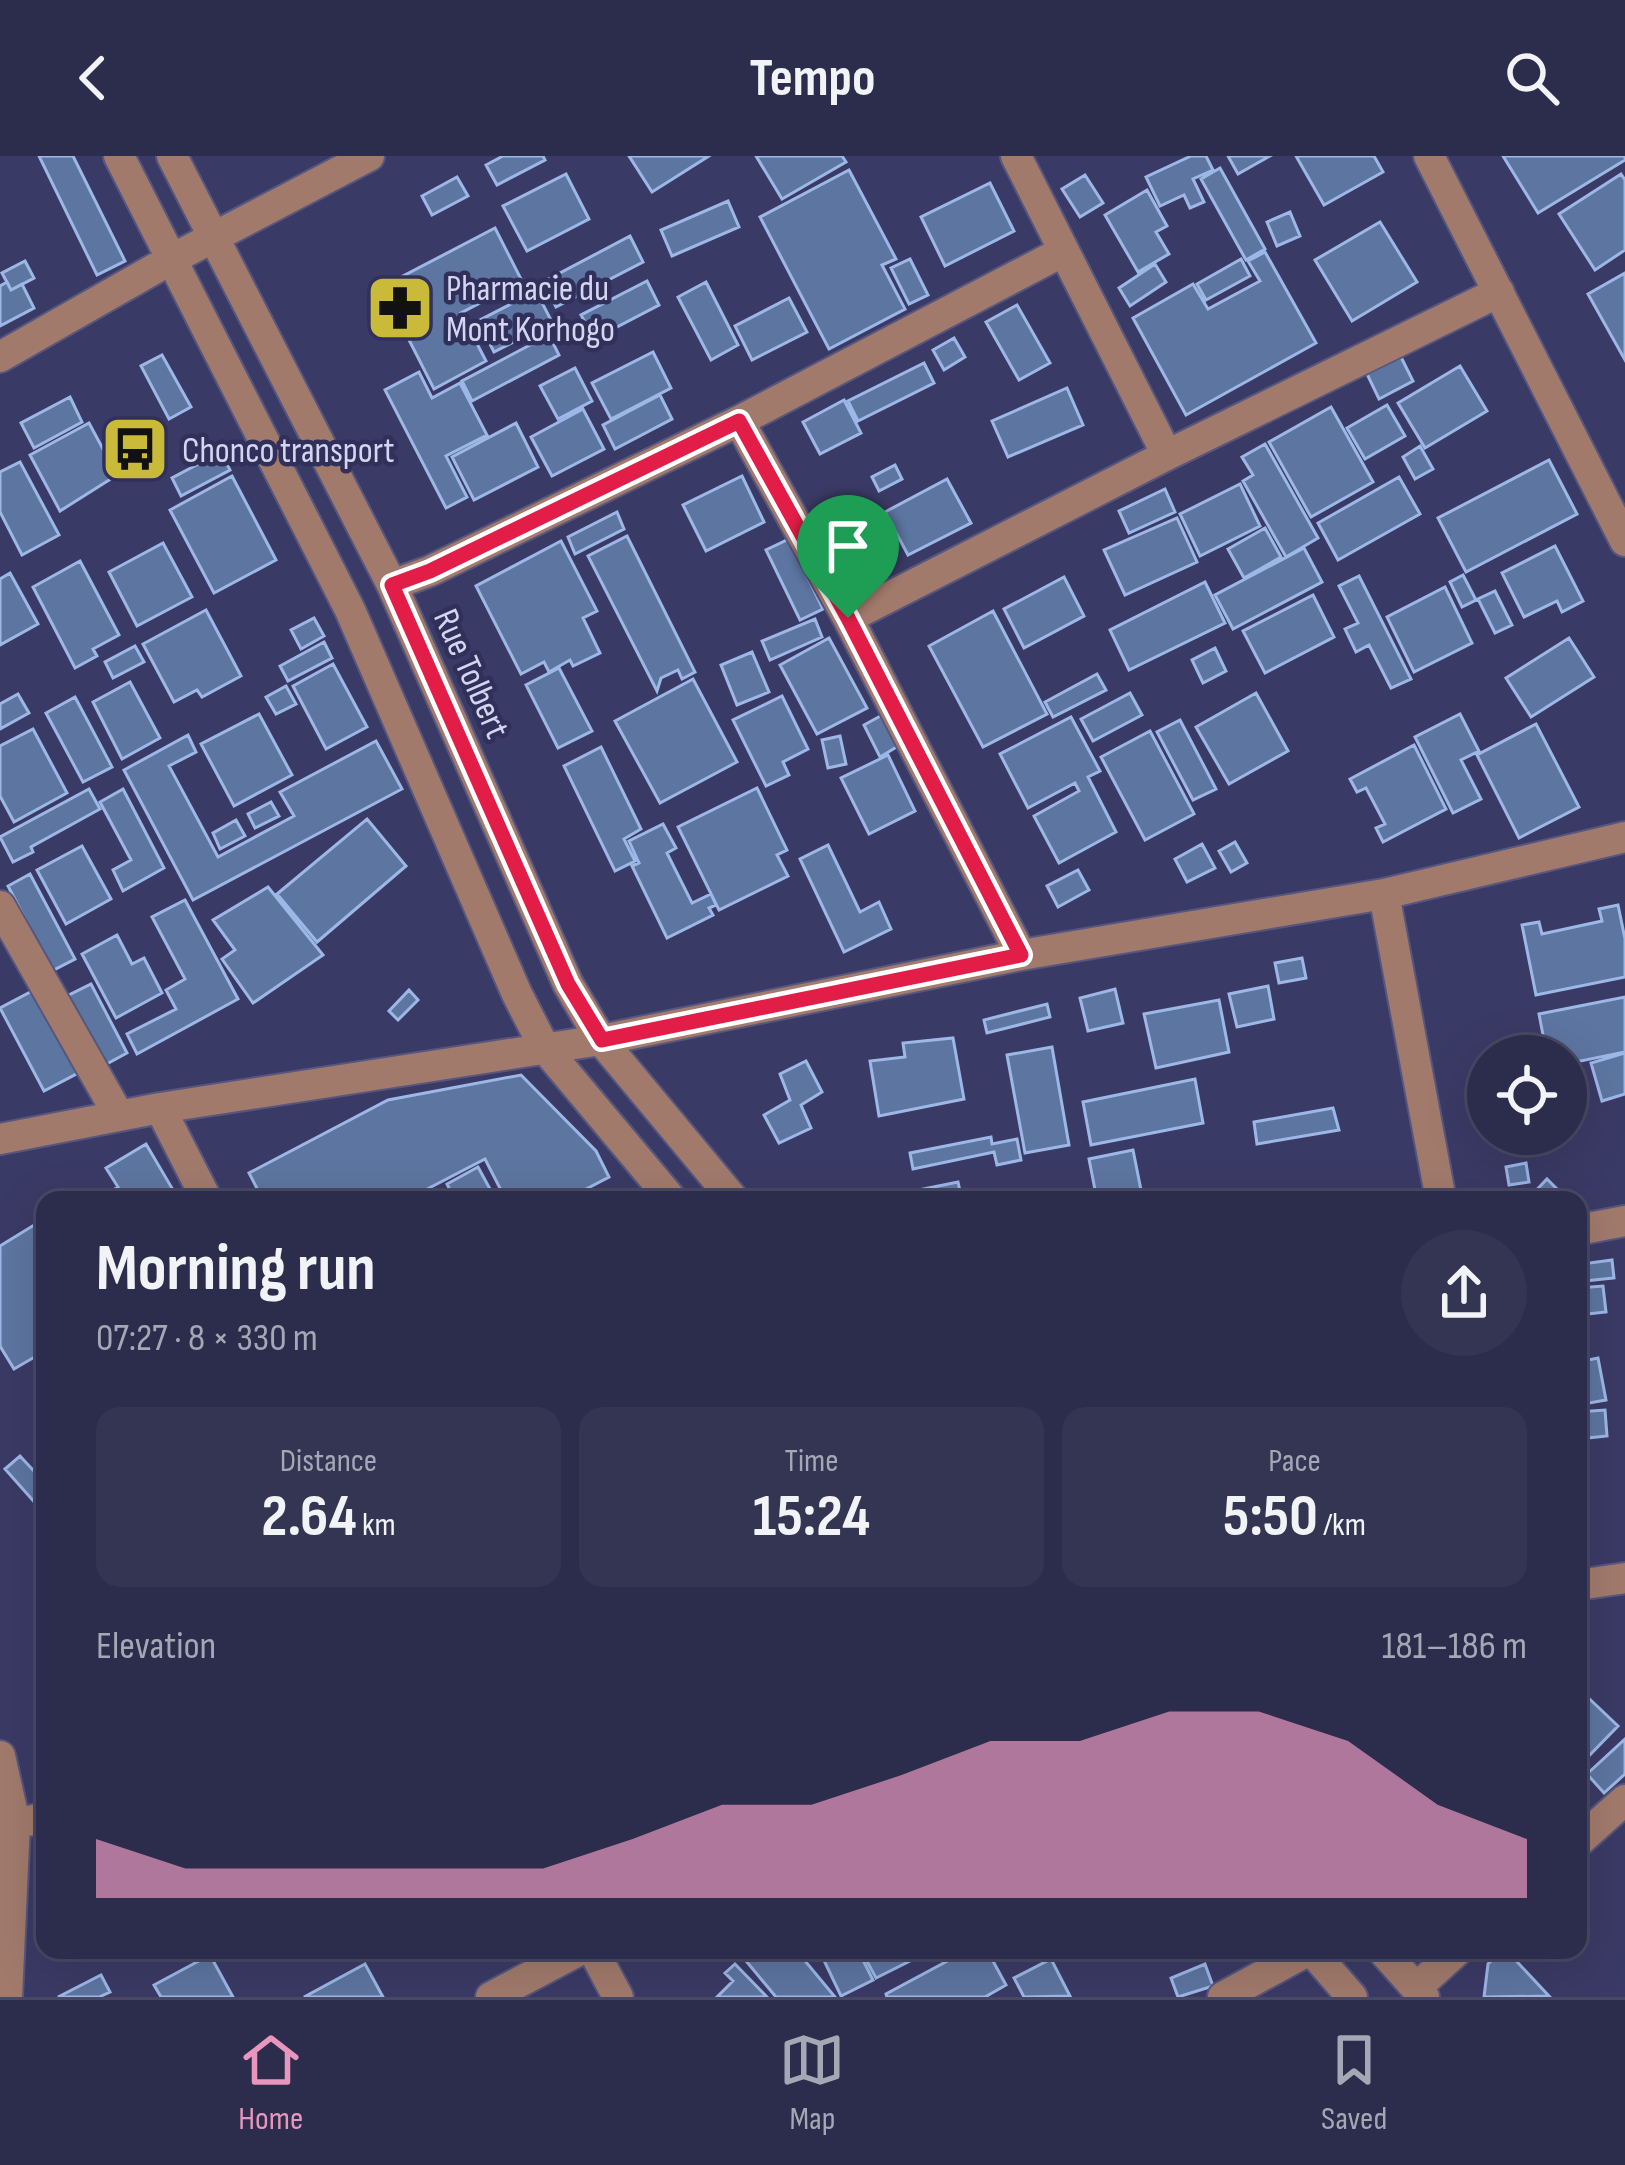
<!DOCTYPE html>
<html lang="en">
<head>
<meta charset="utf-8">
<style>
  body { margin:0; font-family:"Sofia Sans Condensed",sans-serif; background:#343453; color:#f1f3f6; height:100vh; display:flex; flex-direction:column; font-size:45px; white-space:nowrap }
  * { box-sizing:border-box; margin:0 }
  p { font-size:39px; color:#a6a7b5 }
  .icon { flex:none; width:66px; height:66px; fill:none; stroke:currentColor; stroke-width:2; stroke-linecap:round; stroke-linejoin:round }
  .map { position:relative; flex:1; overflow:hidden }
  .sheet { position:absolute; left:36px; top:1035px; width:1551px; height:768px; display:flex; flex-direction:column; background:#2c2c4c; border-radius:24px; box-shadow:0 12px 48px #0002,0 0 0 3px #484864 }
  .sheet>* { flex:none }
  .controls { position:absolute; left:1467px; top:879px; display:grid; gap:24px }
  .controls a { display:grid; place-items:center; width:120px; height:120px; border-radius:50%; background:#2c2c4c; box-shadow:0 12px 48px #0002,0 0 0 3px #484864; font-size:60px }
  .pin { position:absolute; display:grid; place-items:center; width:102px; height:102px; color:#fff; margin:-123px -51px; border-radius:50% 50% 50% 0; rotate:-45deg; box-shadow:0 0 12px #0007 }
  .pin .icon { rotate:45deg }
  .round { display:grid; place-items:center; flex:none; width:126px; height:126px; border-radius:63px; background:#343453 }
  .head { display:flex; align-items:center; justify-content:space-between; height:204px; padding:0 60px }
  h1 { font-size:66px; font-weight:700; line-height:90px }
  .figures { display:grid; grid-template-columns:repeat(3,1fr); gap:18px; height:204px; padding:12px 60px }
  .figures div { display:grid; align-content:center; border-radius:24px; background:#343453; text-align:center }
  .figures b { font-size:60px; font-weight:700 }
  .figures small { font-size:33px; font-weight:400 }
  .figures p { font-size:33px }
  .chart { height:336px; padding:24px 60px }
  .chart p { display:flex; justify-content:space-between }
  .chart svg { width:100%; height:216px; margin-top:12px; fill:#e797bd; opacity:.7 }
  header { display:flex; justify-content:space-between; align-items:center; height:156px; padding:0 60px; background:#2c2c4c; font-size:54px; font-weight:700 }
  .dock { display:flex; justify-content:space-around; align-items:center; height:168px; border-top:3px solid #484864; background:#2c2c4c; font-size:33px; color:#a6a7b5 }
  .dock a { display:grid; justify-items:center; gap:6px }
  .dock .selected { color:#e797bd }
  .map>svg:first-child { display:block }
  .building { fill:#5d75a1; stroke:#9db7e7; stroke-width:3 }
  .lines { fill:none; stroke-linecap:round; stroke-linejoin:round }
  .minor-casing { stroke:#56567f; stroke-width:34 }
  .minor { stroke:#a17a6c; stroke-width:30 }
  .route-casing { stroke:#fff; stroke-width:24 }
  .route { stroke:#e11d48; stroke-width:15 }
  .labels { text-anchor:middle; stroke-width:9; stroke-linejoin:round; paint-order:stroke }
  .poi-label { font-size:36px; fill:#d4d6f1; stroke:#30305b; text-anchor:start }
  .street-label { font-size:36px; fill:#d4d6f1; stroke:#30305b }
</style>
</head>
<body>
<header><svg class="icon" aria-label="back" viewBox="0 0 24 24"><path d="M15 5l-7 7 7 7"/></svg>Tempo<svg class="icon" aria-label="search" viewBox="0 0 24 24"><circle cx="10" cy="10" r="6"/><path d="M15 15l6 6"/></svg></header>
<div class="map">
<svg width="1625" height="1841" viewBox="0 0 1625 1841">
  <rect width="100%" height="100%" fill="#3a3a66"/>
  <path class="building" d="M 39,0 L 73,0 L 125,105 L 97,119 Z
    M 503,0 L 543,0 L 545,4 L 497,29 L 486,9 Z
    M 629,0 L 709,0 L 652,36 Z
    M 756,0 L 842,0 L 846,6 L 782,43 Z
    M 1191,0 L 1206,0 L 1213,14 L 1193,23 L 1204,46 L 1190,52 L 1184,39 L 1160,50 L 1146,21 Z
    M 1228,0 L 1270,0 L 1238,18 Z
    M 1296,0 L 1374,0 L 1383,16 L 1324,49 Z
    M 1503,0 L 1625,0 L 1625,4 L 1538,57 Z
    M 1220,12 L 1265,93 L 1246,104 L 1201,23 Z
    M 849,14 L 896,103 L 882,109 L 905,153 L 829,193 L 760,61 Z
    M 566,18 L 589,63 L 527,95 L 503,50 Z
    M 1621,18 L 1625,24 L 1625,94 L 1595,114 L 1559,58 Z
    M 1085,19 L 1103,47 L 1080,61 L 1062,33 Z
    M 457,21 L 468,40 L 432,59 L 422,40 Z
    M 990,27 L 1014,75 L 945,110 L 921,61 Z
    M 1147,34 L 1167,70 L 1156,76 L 1169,98 L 1138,116 L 1105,59 Z
    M 728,45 L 739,71 L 672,100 L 661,74 Z
    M 1290,56 L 1300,80 L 1277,90 L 1267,66 Z
    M 1380,66 L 1417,126 L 1352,165 L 1315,104 Z
    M 495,72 L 522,125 L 461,157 L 486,205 L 434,233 L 382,131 Z
    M 630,80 L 643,106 L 556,151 L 543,126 Z
    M 1265,96 L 1316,187 L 1186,259 L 1133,162 L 1193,128 L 1208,153 L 1260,125 L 1248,105 Z
    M 910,103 L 928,139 L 909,148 L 891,112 Z
    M 1241,103 L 1250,120 L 1206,144 L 1197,128 Z
    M 25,105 L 34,122 L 11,134 L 2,117 Z
    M 1155,108 L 1166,126 L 1130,150 L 1119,132 Z
    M 1625,117 L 1625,204 L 1588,138 Z
    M 647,125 L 659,149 L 594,183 L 581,159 Z
    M 7,126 L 11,134 L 22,128 L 34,152 L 0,170 L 0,130 Z
    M 706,126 L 738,189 L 711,204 L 678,141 Z
    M 536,135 L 552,166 L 494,196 L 478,165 Z
    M 789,142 L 807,176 L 752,204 L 735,170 Z
    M 1017,149 L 1050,207 L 1019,224 L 986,166 Z
    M 549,179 L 559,199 L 472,245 L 462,225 Z
    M 954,182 L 965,201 L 944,214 L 933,194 Z
    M 653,196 L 671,232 L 611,263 L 592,227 Z
    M 162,199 L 191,251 L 169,263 L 141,210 Z
    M 1401,201 L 1413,225 L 1379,243 L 1367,218 Z
    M 924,207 L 934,227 L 858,265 L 848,245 Z
    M 1460,210 L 1487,255 L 1425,292 L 1398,247 Z
    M 575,212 L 592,245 L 558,263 L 540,230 Z
    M 419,216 L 432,242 L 460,227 L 487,279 L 446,300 L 467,341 L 446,352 L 385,234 Z
    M 1067,232 L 1083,269 L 1008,301 L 992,265 Z
    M 660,239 L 672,263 L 615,293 L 603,269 Z
    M 70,241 L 82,266 L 34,292 L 21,267 Z
    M 844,244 L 861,277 L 820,298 L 803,266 Z
    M 1387,249 L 1405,280 L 1365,303 L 1347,272 Z
    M 1331,251 L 1373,326 L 1311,361 L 1269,286 Z
    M 583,253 L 604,293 L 552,320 L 531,281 Z
    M 89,267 L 117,319 L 60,355 L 30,299 Z
    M 516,267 L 538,311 L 474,344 L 452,301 Z
    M 1265,288 L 1318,382 L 1286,401 L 1243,325 L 1253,319 L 1242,301 Z
    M 1420,290 L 1433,313 L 1415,323 L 1403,301 Z
    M 221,296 L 230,314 L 181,340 L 172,322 Z
    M 1549,304 L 1577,358 L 1466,416 L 1438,362 Z
    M 20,306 L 59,379 L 22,399 L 0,356 L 0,316 Z
    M 895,309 L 902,323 L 879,335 L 872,321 Z
    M 232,320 L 276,404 L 214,437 L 170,354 Z
    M 742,320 L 764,366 L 706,395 L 683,349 Z
    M 1399,321 L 1420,358 L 1338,404 L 1318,367 Z
    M 947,323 L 971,367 L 908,399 L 885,356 Z
    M 1240,328 L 1260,370 L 1200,400 L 1180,358 Z
    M 1165,333 L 1175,356 L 1129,377 L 1119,355 Z
    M 617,356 L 624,373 L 575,398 L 568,381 Z
    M 1177,362 L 1197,406 L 1125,439 L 1104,394 Z
    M 1265,372 L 1281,401 L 1244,422 L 1228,393 Z
    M 627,380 L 695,516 L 682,523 L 678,514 L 661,522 L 657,535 L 588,400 Z
    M 789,383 L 823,453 L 800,464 L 766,394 Z
    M 561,385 L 597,455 L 583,462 L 600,497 L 573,510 L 570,504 L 549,516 L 544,506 L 521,518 L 476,430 Z
    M 163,387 L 192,441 L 137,470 L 109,416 Z
    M 1555,390 L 1583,445 L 1562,456 L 1557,445 L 1524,461 L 1502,417 Z
    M 1304,392 L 1322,426 L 1233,473 L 1215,439 Z
    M 80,405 L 119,479 L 93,493 L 97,500 L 75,512 L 33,431 Z
    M 10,417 L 38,468 L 0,489 L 0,423 Z
    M 1463,419 L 1476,444 L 1462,451 L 1450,426 Z
    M 1359,420 L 1411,523 L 1391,532 L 1369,489 L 1356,496 L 1345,473 L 1358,467 L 1339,430 Z
    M 1064,421 L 1084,460 L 1024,492 L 1004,453 Z
    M 1205,426 L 1225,467 L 1129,514 L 1110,474 Z
    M 1445,431 L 1472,487 L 1414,516 L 1387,461 Z
    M 1495,435 L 1512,469 L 1495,477 L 1478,443 Z
    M 1313,439 L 1334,481 L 1265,517 L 1243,475 Z
    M 206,454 L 241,520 L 202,541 L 197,534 L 174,546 L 143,488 Z
    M 993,455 L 1047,558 L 983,591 L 929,490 Z
    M 314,462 L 324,480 L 301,493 L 291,474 Z
    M 815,463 L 822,481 L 770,504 L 762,485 Z
    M 829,482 L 867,552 L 817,578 L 780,509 Z
    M 1569,482 L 1594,521 L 1531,561 L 1506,522 Z
    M 324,486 L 332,502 L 288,525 L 280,510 Z
    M 135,490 L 144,506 L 113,522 L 105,506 Z
    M 1215,492 L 1226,515 L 1203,527 L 1192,504 Z
    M 752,496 L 769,536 L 737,549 L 721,509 Z
    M 333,508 L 367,571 L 326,593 L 293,530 Z
    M 559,512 L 592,575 L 558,592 L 526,529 Z
    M 1097,518 L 1106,534 L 1053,561 L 1045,546 Z
    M 693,523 L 737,606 L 660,647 L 615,565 Z
    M 130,526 L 160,582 L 122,603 L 93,546 Z
    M 286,530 L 296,548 L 276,558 L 266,541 Z
    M 1130,537 L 1142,559 L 1093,585 L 1081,563 Z
    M 1256,537 L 1288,595 L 1229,628 L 1196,571 Z
    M 18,538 L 29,557 L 0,573 L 0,548 Z
    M 782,540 L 808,593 L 783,606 L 789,619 L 766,630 L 733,564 Z
    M 75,541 L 112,611 L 83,626 L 46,557 Z
    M 259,558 L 292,619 L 234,650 L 201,588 Z
    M 884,558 L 900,589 L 880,601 L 864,569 Z
    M 1460,558 L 1479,595 L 1461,604 L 1481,643 L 1453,657 L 1415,581 Z
    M 1071,561 L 1100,615 L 1088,621 L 1116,676 L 1059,707 L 1034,660 L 1079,635 L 1075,627 L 1028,652 L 1000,598 Z
    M 1180,564 L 1216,633 L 1193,644 L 1157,576 Z
    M 1536,568 L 1579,651 L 1519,682 L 1477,599 Z
    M 33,573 L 67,637 L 14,666 L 0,640 L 0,590 Z
    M 1150,575 L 1194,658 L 1145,684 L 1101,601 Z
    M 188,579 L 196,596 L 169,610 L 218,701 L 294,660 L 280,636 L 376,585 L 402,633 L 193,744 L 124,614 Z
    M 840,580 L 846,608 L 828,612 L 822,584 Z
    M 1414,589 L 1446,653 L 1383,686 L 1376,672 L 1385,668 L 1366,632 L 1357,636 L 1350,623 Z
    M 601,591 L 641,673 L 624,683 L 635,705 L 615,715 L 564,610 Z
    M 888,599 L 915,655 L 869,678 L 841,622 Z
    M 757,632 L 787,694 L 777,699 L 788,720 L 719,754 L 678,671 Z
    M 89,633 L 100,653 L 31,691 L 33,696 L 13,706 L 0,681 Z
    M 123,633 L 164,712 L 123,735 L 113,714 L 131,704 L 100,646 Z
    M 271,646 L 279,660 L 255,672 L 248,658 Z
    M 367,663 L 406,710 L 317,786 L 277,738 Z
    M 236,664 L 245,680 L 220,693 L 213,677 Z
    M 663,668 L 676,692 L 667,697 L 692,747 L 711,738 L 716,749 L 709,752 L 713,759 L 667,782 L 632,710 L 639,707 L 629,685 Z
    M 1235,686 L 1247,707 L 1231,716 L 1219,695 Z
    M 1202,688 L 1215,712 L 1187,726 L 1175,703 Z
    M 828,689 L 860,756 L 879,746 L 891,773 L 844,796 L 800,703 Z
    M 82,690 L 111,743 L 66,768 L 37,714 Z
    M 1078,714 L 1089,734 L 1058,751 L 1047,730 Z
    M 30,718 L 75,803 L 44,819 L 32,776 L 8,730 Z
    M 268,731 L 323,799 L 253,847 L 222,803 L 235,794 L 213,764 Z
    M 185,744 L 238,843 L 137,898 L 127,878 L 176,853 L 166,834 L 185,823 L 152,761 Z
    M 1618,749 L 1625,783 L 1625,821 L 1536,839 L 1522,769 L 1539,766 L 1542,778 L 1602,765 L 1599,753 Z
    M 117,779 L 132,808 L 144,802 L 162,837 L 116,862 L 82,798 Z
    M 1302,802 L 1306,822 L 1279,827 L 1275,807 Z
    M 91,828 L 127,897 L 103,910 L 65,841 Z
    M 1268,830 L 1274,863 L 1237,871 L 1229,838 Z
    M 36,833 L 80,916 L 44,935 L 0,852 Z
    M 1115,833 L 1123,867 L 1088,875 L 1080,842 Z
    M 409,834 L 418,844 L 398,864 L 389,855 Z
    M 1625,841 L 1625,896 L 1566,908 L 1566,900 L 1547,900 L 1539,858 Z
    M 1219,844 L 1229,896 L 1156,912 L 1144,858 Z
    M 1047,848 L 1050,861 L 987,877 L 984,864 Z
    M 953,882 L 964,943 L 879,960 L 870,905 L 905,901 L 903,887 Z
    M 1052,891 L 1069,989 L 1025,997 L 1007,899 Z
    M 1625,897 L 1625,938 L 1602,945 L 1591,907 Z
    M 806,905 L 822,936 L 801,949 L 811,972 L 779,987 L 764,959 L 790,944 L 780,918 Z
    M 521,919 L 596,995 L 609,1021 L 565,1044 L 506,1044 L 485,1003 L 406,1044 L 263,1044 L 249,1017 L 388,944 Z
    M 1195,923 L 1203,967 L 1091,989 L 1083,946 Z
    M 1333,952 L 1339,974 L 1257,988 L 1254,966 Z
    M 991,981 L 992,988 L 1017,983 L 1021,1004 L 997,1009 L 994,996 L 913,1013 L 910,997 Z
    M 146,988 L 176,1039 L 172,1044 L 97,1044 L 118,1031 L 106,1012 Z
    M 1133,994 L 1143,1044 L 1097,1044 L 1089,1003 Z
    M 1526,1007 L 1529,1026 L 1509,1029 L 1506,1011 Z
    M 478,1011 L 496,1044 L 455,1044 L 447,1028 Z
    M 1547,1023 L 1562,1038 L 1556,1044 L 1527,1044 Z
    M 958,1026 L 962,1044 L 890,1044 L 889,1040 Z
    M 39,1066 L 45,1077 L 45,1195 L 14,1213 L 0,1190 L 0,1090 Z
    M 1612,1104 L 1614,1122 L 1584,1125 L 1582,1108 Z
    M 1603,1130 L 1606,1156 L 1578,1159 L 1578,1132 Z
    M 1598,1202 L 1606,1244 L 1578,1249 L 1578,1206 Z
    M 1605,1254 L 1607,1280 L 1578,1283 L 1578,1256 Z
    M 20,1300 L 45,1327 L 45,1358 L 5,1313 Z
    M 1578,1532 L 1618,1570 L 1579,1610 L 1578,1609 Z
    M 1625,1583 L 1625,1618 L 1604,1637 L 1587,1618 Z
    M 737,1794 L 796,1794 L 835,1841 L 776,1841 Z
    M 819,1794 L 858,1794 L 873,1824 L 841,1840 Z
    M 861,1794 L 932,1794 L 876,1822 Z
    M 968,1794 L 987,1794 L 1006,1829 L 985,1841 L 887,1841 L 886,1838 Z
    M 1502,1794 L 1506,1794 L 1549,1840 L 1484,1841 L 1488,1808 Z
    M 210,1799 L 233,1841 L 161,1841 L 154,1829 Z
    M 1051,1803 L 1070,1840 L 1024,1841 L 1014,1822 Z
    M 365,1808 L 383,1841 L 304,1841 Z
    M 735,1808 L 767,1841 L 717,1841 L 733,1825 L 725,1817 Z
    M 1205,1808 L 1213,1830 L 1178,1841 L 1171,1822 Z
    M 101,1819 L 110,1836 L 99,1841 L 58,1841 Z"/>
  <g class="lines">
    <g class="minor-casing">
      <path id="minor" d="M 119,0 L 350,454 L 517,838 L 544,891 L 672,1044
        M 172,0 L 392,429 L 568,828 L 601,884 L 734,1044
        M 1016,0 L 1167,299
        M 1429,0 L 1625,385
        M 0,201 L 170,104 L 369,0
        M 739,265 L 848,462 L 1021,799
        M 392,429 L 430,415 L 739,265 L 1062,96
        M 848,462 L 1167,299 L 1499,136
        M 1384,738 L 1441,1044
        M 0,750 L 119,960
        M 160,952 L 207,1044
        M 0,983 L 160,952 L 601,884 L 1021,799 L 1384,738 L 1625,681
        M 1578,1074 L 1625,1065
        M 1578,1429 L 1625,1422
        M 0,1600 L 15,1667 L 7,1841
        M 15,1667 L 45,1662
        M 1578,1686 L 1625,1644
        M 593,1794 L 618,1841
        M 1311,1794 L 1352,1841
        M 1382,1794 L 1424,1841
        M 1416,1832 L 1458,1794
        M 491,1841 L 580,1794
        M 1223,1841 L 1309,1794"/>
    </g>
    <use href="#minor" class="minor"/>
  </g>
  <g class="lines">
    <g class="route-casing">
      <path id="route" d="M 739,265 L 848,462 L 1021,799 L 602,884 L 568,828 L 392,429 L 430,415 Z"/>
    </g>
    <use href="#route" class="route"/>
  </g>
  <defs>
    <g id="pharmacy-square" transform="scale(3.45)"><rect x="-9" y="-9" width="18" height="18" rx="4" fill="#caba3a" stroke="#30305b"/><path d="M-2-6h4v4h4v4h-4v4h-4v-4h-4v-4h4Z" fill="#111"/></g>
    <g id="bus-square" transform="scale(3.45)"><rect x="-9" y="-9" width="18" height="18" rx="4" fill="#caba3a" stroke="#30305b"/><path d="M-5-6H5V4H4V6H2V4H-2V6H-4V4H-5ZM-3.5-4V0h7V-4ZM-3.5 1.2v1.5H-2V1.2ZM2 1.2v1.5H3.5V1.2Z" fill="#111"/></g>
  </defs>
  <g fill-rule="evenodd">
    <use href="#pharmacy-square" x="400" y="152"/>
    <use href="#bus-square" x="135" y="293"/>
  </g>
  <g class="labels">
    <g class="poi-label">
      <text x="446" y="144">Pharmacie du<tspan x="446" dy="41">Mont Korhogo</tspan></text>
      <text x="182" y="306">Chonco transport</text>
    </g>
    <g class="street-label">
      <text transform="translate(473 517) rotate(66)" y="13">Rue Tolbert</text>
    </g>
  </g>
</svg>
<div class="controls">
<a><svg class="icon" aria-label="locate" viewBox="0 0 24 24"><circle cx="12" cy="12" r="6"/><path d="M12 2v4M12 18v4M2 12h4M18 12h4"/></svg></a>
</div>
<div class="pin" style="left:848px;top:462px;background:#1e9e55"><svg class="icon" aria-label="arrive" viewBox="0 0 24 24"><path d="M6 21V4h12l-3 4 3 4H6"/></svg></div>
<section class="sheet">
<div class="head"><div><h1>Morning run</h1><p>07:27 · 8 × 330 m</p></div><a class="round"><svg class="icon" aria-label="share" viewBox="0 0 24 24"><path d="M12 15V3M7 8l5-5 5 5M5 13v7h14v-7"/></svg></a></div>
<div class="figures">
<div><p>Distance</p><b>2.64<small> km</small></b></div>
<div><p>Time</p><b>15:24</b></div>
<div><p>Pace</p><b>5:50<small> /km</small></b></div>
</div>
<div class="chart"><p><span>Elevation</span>181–186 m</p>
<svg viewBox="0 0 160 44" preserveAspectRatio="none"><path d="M0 44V32L10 38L20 38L30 38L40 38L50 38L60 32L70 25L80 25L90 19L100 12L110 12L120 6L130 6L140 12L150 25L160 32V44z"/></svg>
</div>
</section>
</div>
<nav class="dock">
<a class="selected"><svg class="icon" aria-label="home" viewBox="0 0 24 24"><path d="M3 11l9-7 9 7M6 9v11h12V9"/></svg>Home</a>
<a><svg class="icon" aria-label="map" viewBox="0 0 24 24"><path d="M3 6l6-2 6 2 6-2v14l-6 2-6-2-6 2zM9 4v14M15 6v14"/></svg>Map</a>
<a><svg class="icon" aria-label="saved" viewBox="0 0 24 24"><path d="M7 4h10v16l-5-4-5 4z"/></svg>Saved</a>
</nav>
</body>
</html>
